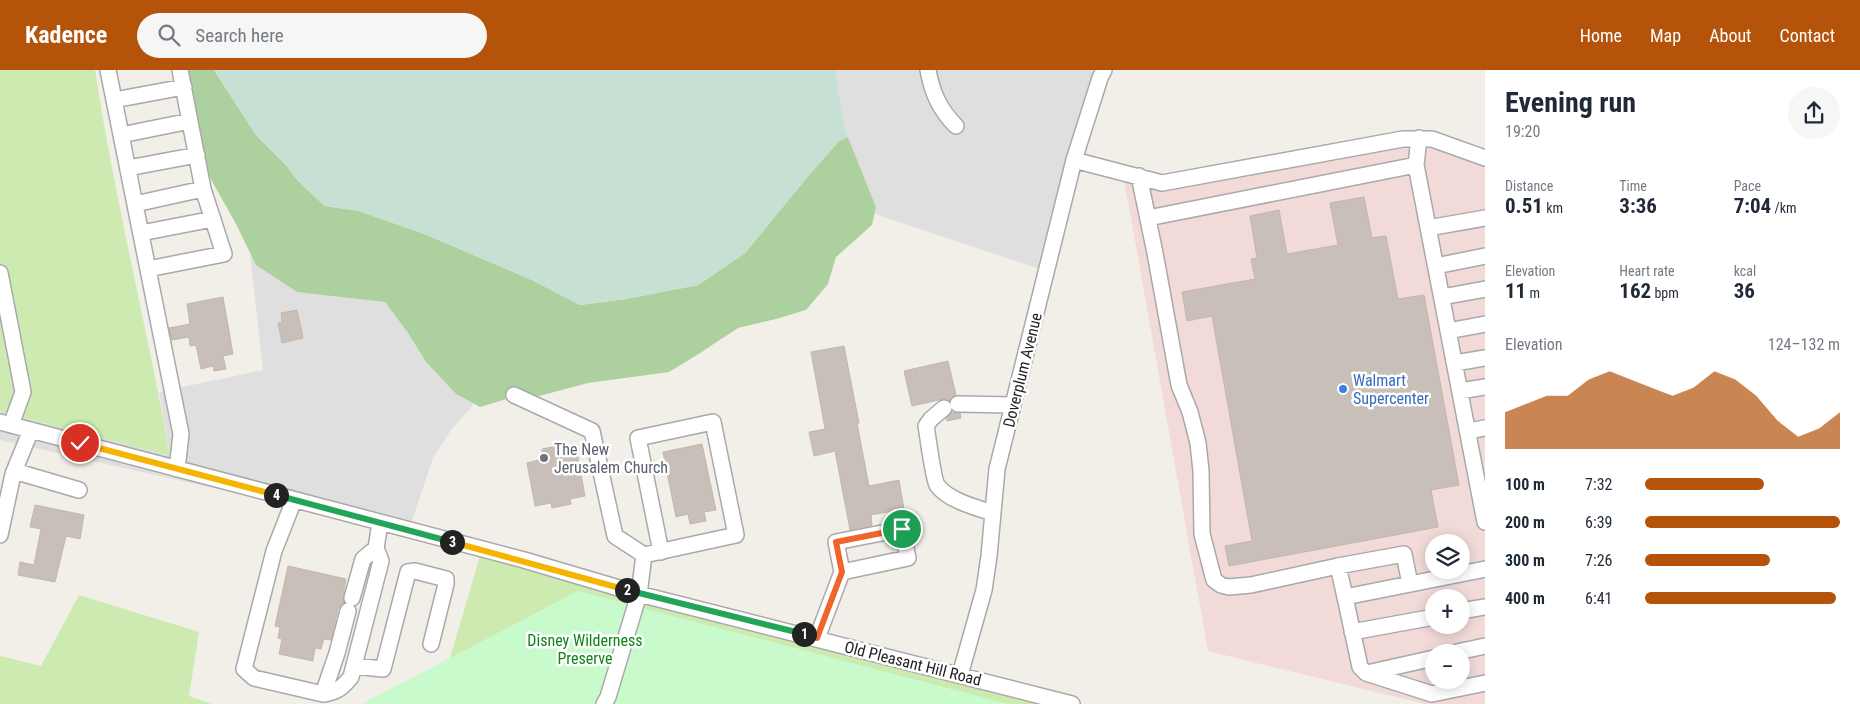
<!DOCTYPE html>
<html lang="en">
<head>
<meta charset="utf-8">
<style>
  body { margin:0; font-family:"Roboto Condensed",sans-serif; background:#f6f6f7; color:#1f2937; height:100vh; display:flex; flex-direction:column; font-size:19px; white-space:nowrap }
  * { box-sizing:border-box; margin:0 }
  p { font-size:16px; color:#747a83 }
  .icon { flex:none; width:28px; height:28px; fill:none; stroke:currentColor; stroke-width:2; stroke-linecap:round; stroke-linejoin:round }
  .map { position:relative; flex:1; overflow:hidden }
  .panel { display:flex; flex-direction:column; background:#fff; width:375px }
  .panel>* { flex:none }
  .fabs { position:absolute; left:1425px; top:464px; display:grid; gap:10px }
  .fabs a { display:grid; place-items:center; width:45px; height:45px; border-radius:50%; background:#fff; box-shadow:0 2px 12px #0003; font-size:25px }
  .pin { position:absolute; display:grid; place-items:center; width:42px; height:42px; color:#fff; margin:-21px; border:2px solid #fff; border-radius:50%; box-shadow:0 1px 5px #0007 }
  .km { position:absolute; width:25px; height:25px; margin:-12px; border-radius:50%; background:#222; color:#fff; font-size:14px; line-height:25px; text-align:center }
  .round { display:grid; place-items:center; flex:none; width:52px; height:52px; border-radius:26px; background:#f6f6f7 }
  .headline { display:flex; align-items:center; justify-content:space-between; height:85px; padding:0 20px }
  h1 { font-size:28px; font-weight:700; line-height:38px }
  .figures { display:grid; grid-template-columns:repeat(3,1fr); gap:8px; height:85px; padding:5px 20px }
  .figures div { display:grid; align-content:center }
  .figures b { font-size:21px; font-weight:700 }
  .figures small { font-size:14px; font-weight:400 }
  .figures p { font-size:14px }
  .chart { height:140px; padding:10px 20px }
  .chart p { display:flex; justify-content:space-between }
  .chart svg { width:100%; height:90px; margin-top:5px; fill:#b45309; opacity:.7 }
  ul { padding:0 20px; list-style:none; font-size:16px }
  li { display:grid; grid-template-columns:80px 60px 1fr; align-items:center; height:38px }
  li i { height:12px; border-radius:6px; background:#b45309 }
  header { display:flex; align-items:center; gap:30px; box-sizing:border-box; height:70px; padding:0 25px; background:#b45309; color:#fff }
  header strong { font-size:24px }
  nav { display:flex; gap:28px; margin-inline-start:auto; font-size:18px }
  .search { width:350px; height:45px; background:#f6f6f7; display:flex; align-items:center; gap:12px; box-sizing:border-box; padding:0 18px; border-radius:28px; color:#747a83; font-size:19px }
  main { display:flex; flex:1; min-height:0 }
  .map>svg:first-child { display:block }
  .residential { fill:#e0dfdf }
  .commercial { fill:#f2dad9; fill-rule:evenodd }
  .grass { fill:#cdebb0 }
  .forest { fill:#add19e }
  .wetland { fill:#c6e0d4 }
  .park { fill:#c8facc }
  .building { fill:#c7bfb8; stroke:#c4b6ab }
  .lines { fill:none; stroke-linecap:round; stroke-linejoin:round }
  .minor-casing { stroke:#a9a9a9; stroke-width:18 }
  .minor { stroke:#fff; stroke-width:15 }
  .split-1-casing { stroke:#fff; stroke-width:10 }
  .split-2-casing { stroke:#fff; stroke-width:10 }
  .split-3-casing { stroke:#fff; stroke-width:10 }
  .split-4-casing { stroke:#fff; stroke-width:10 }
  .split-5-casing { stroke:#fff; stroke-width:10 }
  .split-1 { stroke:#f0652b; stroke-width:6 }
  .split-2 { stroke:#22a559; stroke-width:6 }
  .split-3 { stroke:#f5b400; stroke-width:6 }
  .split-4 { stroke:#22a559; stroke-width:6 }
  .split-5 { stroke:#f5b400; stroke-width:6 }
  .shop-dot { fill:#3f7fe0; stroke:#fff; stroke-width:2 }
  .worship-dot { fill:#6b7280; stroke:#fff; stroke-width:2 }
  .labels { text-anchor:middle; stroke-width:5; stroke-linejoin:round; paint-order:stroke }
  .street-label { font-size:16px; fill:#222; stroke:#fff }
  .shop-label { font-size:16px; fill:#366cbe; stroke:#fff; text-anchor:start }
  .worship-label { font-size:16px; fill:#5b616d; stroke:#fff; text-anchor:start }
  .park-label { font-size:16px; fill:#0c8416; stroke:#fff }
</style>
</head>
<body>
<header>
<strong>Kadence</strong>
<div class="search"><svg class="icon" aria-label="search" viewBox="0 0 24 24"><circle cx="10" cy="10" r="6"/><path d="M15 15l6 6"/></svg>Search here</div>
<nav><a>Home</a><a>Map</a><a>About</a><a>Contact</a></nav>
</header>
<main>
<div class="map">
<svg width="1485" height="634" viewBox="0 0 1485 634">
  <rect width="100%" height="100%" fill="#f2efe9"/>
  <path class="residential" d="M 835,0 L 920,0 L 927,26 L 933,39 L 941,51 L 955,65 L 965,57 L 953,43 L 940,21 L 935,0 L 1096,0 L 1040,199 L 875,144 L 876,137 L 844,57 Z
    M 250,183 L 256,195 L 348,227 L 385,232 L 408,263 L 426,292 L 456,324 L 474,334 L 451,360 L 433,388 L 411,454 L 0,346 L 0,342 L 170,386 L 159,322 L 263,300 Z
    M 0,359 L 301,438 L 0,370 Z"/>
  <path class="commercial" d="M 1404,75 L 1430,76 L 1485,95 L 1485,634 L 1425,634 L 1208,581 L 1124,109 L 1160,119 ZM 1434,472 L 1461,472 L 1461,500 L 1434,500 ZM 1434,528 L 1461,528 L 1461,555 L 1434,555 ZM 1434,582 L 1461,582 L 1461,610 L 1434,610 Z"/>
  <path class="grass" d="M 0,0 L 95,0 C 115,130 147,257 170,386 L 0,342 Z
    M 480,486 L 1047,634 L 432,634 L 437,632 Z
    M 79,525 L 199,562 L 189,626 L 212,634 L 0,634 L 0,586 L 41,596 Z"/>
  <path class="forest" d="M 179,0 L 214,0 L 256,65 L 286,95 L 298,111 L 325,136 L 359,141 L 427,165 L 532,210 L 580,235 L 626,229 L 698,215 L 745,183 L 810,104 L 839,71 L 848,67 L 876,137 L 872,155 L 836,187 L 828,214 L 806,240 L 776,249 L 738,258 L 697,285 L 669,302 L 588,313 L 539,326 L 510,328 L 480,337 L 456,324 L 426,292 L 408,263 L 385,232 L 297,222 L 256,195 L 236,154 L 199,88 Z"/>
  <path class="wetland" d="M 214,0 L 835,0 L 844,56 L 848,67 L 839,71 L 810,104 L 745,183 L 698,215 L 626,229 L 580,235 L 532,210 L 427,165 L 359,141 L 325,136 L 298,111 L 286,95 L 256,65 Z"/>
  <path class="park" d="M 578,521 L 1008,634 L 362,634 Z"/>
  <path class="building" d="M 1364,127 L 1372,168 L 1386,166 L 1398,229 L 1424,225 L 1459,415 L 1431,420 L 1438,457 L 1229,496 L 1225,476 L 1252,471 L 1212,246 L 1187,251 L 1182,222 L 1255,209 L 1251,189 L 1257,188 L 1250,146 L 1279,140 L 1287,184 L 1338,175 L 1330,133 Z
    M 223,227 L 233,284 L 223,286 L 226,299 L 214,301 L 213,296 L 201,299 L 196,275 L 190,276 L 189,267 L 172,270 L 169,258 L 190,254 L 187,234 Z
    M 297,240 L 303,268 L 282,273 L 278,253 L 282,252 L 281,243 Z
    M 844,276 L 859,353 L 857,353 L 869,416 L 899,410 L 904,439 L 871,445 L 872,455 L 850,460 L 835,381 L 814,386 L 809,362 L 825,359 L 811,282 Z
    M 948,291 L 956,325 L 949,331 L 943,329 L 912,336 L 904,301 Z
    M 953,342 L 960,343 L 961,348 L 947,351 L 946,348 Z
    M 702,374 L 716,440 L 704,442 L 706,451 L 690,454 L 688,444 L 676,447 L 663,382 Z
    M 557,376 L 559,385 L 577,382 L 585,426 L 570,429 L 571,434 L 552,438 L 551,433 L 535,436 L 527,393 L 543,389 L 542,379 Z
    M 35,435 L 84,445 L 80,469 L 66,466 L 55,512 L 18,505 L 20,492 L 34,495 L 41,459 L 30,457 Z
    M 288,496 L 346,509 L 343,526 L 344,533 L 338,539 L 331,570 L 324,569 L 321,579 L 315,578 L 313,591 L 279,584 L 282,569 L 278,568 L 280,557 L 275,556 Z"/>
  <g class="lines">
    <g class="minor-casing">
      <path id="minor" d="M 108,0 L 181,364 L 177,399
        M 928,0 C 932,23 940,40 956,56
        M 114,30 L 184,17
        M 121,65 L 190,51
        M 1419,68 L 1416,95 L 1485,452
        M 1074,90 L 1162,113 L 1403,69 L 1432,69 L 1485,88
        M 128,98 L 197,85
        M 1139,106 L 1155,183 L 1179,315 L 1190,342 L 1198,373 L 1201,401 L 1202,464 L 1214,510 L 1221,515 L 1229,517 L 1251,515 L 1338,496
        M 135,134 L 203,119
        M 1148,148 L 1416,95
        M 1428,158 L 1485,148
        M 141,163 L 213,149
        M 1436,196 L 1485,186
        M 148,199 L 224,184 L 203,119 L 180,0
        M 0,203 L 23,322 L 11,355
        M 1442,227 L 1485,219
        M 1448,261 L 1485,254
        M 1455,293 L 1485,288
        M 1460,321 L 1485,317
        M 514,325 L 592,361 L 615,466 L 644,485
        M 958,334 L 1013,335
        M 944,338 L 931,349 L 926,356 C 928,367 933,408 937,415 C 947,430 977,438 993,443
        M 0,352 L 524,490 L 639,524 L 1072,634
        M 1468,361 L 1485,358
        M 14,401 L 79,420
        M 294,430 L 274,481 L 244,599 L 254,608 L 323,624 C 337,622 342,618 351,607 L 381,491 L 376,478 L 380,453
        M 0,465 L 13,404 L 31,360
        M 1485,499 L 1345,527 L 1360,597 L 1366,603 L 1432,624 L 1485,613
        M 1345,527 L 1338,496 L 1404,484 L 1410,514
        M 352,528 L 363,489 L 376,478
        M 1461,541 L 1485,537
        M 1352,562 L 1434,547
        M 817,568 L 842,502 L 836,472 L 902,459 L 908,488 L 842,502
        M 1457,582 L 1485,576
        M 354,596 L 383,599 L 408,502 L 415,501 L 446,509 L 446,514 L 431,574
        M 1367,603 L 1434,588
        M 960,605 L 984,520 L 989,486 L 997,399 L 1074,90 L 1100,8 L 1104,0
        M 323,624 L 337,583 L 348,541
        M 604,634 L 608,627 L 639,524 L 644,485 L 736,465 L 713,352 L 638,368 L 661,482"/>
    </g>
    <use href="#minor" class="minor"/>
  </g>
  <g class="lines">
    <g class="split-1-casing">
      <path id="split-1" d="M 804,564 L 817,568 L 842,502 L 836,472 L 902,459"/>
    </g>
    <g class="split-2-casing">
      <path id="split-2" d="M 627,520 L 804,564"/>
    </g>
    <g class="split-3-casing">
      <path id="split-3" d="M 452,472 L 627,520"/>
    </g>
    <g class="split-4-casing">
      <path id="split-4" d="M 276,425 L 452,472"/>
    </g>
    <g class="split-5-casing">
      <path id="split-5" d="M 80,373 L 276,425"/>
    </g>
    <use href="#split-1" class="split-1"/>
    <use href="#split-2" class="split-2"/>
    <use href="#split-3" class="split-3"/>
    <use href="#split-4" class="split-4"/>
    <use href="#split-5" class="split-5"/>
  </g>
  <circle class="shop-dot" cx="1343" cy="319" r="5"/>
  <circle class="worship-dot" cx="544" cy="388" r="5"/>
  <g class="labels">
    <g class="street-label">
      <text transform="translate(1022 300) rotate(-76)" y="6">Doverplum Avenue</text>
      <text transform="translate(913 593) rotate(14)" y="6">Old Pleasant Hill Road</text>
    </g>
    <g class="shop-label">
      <text x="1353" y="316">Walmart<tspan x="1353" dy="18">Supercenter</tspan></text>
    </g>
    <g class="worship-label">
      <text x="554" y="385">The New<tspan x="554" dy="18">Jerusalem Church</tspan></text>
    </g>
    <g class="park-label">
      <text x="585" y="576">Disney Wilderness<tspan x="585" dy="18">Preserve</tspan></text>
    </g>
  </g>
</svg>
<div class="fabs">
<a><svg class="icon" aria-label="layers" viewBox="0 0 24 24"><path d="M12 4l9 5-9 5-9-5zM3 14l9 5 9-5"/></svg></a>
<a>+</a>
<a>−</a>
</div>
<div class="pin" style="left:902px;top:459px;background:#1e9e55"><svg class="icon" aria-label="arrive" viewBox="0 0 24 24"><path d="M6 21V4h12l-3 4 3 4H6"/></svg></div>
<div class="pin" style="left:80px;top:373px;background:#d93025"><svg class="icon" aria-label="check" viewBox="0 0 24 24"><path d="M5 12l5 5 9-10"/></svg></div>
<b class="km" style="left:804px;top:564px">1</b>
<b class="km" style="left:627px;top:520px">2</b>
<b class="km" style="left:452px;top:472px">3</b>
<b class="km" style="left:276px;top:425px">4</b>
</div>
<section class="panel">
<div class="headline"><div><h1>Evening run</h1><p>19:20</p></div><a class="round"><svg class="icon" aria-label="share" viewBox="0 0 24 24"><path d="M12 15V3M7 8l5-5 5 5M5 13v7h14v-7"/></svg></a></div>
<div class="figures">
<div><p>Distance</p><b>0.51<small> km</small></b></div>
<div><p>Time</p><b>3:36</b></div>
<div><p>Pace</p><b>7:04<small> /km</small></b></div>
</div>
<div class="figures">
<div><p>Elevation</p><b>11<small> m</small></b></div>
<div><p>Heart rate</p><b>162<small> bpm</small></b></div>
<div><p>kcal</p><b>36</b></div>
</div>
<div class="chart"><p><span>Elevation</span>124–132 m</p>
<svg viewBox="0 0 160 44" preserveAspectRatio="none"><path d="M0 44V26L10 22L20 18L30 18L40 10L50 6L60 10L70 14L80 18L90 14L100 6L110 10L120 18L130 30L140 38L150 34L160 26V44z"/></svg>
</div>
<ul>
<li><b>100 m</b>7:32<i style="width:61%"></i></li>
<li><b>200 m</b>6:39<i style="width:100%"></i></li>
<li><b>300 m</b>7:26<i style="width:64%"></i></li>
<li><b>400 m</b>6:41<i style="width:98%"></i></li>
</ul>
</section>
</main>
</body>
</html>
